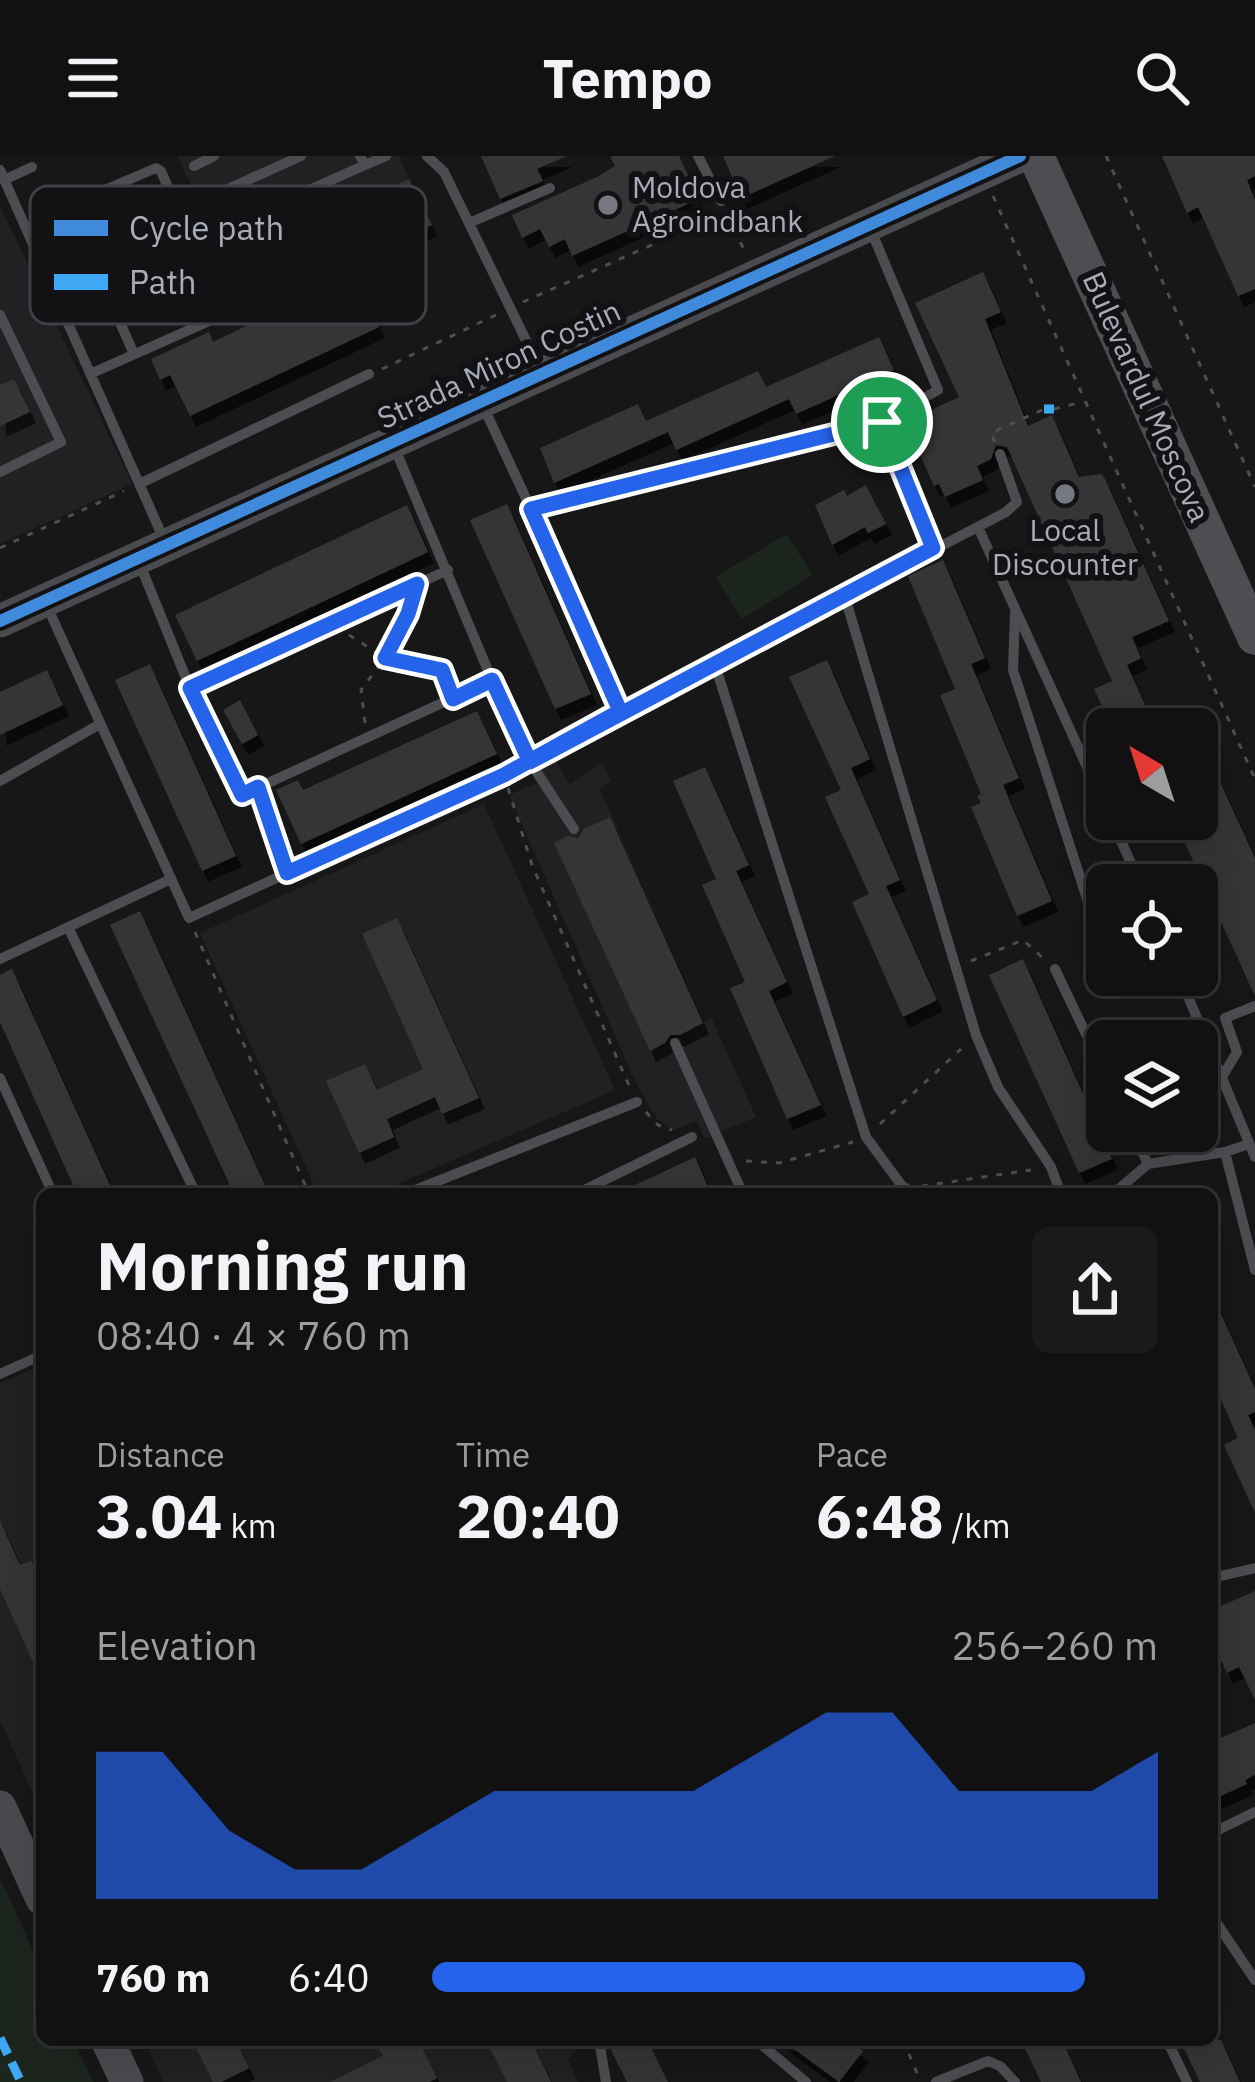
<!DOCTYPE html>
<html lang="en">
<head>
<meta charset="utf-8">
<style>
  body { margin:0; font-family:"IBM Plex Sans",sans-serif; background:#1a1a1b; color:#f1f3f6; height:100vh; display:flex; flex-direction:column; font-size:45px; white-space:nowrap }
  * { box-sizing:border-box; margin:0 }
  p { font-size:39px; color:#9c9d9f }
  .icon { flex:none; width:66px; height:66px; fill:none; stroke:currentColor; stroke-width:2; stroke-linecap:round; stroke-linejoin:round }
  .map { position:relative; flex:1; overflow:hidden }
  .drawer { position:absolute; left:36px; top:1032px; width:1182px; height:858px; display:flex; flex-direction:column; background:#111112; border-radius:18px; box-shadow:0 12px 48px #0002,0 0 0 3px #303132 }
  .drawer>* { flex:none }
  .needle { width:78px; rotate:321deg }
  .tools { position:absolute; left:1086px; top:552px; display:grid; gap:24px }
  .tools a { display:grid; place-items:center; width:132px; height:132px; border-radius:18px; background:#111112; box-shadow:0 12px 48px #0002,0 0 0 3px #303132; font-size:60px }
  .pin { position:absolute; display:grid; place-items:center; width:102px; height:102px; color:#fff; margin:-51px; border:6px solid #fff; border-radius:50%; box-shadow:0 3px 12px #0007 }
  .round { display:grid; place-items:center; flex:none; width:126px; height:126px; border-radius:18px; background:#1a1a1b }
  .overview { display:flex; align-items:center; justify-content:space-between; height:204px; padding:0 60px }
  h1 { font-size:66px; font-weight:700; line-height:90px }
  .stats { display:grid; grid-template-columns:repeat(3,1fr); gap:18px; height:204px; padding:12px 60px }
  .stats div { display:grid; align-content:center }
  .stats b { font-size:60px; font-weight:700 }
  .stats small { font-size:33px; font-weight:400 }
  .stats p { font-size:33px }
  .chart { height:336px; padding:24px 60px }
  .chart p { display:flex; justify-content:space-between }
  .chart svg { width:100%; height:216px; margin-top:12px; fill:#2563eb; opacity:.7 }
  ul { padding:0 60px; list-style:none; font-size:39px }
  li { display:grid; grid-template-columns:192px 144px 1fr; align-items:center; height:90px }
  li i { height:30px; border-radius:15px; background:#2563eb }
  header { display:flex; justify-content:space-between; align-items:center; height:156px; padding:0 60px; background:#111112; font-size:54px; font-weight:700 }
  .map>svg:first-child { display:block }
  .built { fill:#212124 }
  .green { fill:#1d251f }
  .building { fill:#353537; filter:url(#shadow) }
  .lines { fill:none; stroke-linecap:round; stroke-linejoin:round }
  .path { stroke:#4d4e52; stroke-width:3; stroke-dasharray:6 9; stroke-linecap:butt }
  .lane { stroke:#4b4d51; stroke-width:10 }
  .secondary { stroke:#4a4b4f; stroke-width:33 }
  .primary { stroke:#4e4e52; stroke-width:36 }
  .quiet { stroke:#3fa9f5; stroke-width:9; stroke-dasharray:18 9; stroke-linecap:butt }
  .cycleway-casing { stroke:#121114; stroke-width:20 }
  .cycleway { stroke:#408adc; stroke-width:12 }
  .route-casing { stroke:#fff; stroke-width:24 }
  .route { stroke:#2563eb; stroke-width:15 }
  .poi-dot { fill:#757881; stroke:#121114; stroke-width:4.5 }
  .labels { text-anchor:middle; stroke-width:12; stroke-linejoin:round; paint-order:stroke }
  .poi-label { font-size:30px; fill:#a8acb9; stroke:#121114; text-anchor:start }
  .street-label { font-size:30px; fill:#a8acb9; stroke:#121114 }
  .key { fill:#121114; stroke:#3f4046; stroke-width:3 }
  .key-label { font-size:33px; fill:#a8acb9 }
</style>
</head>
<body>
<header><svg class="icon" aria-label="menu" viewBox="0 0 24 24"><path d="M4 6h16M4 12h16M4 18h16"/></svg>Tempo<svg class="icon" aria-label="search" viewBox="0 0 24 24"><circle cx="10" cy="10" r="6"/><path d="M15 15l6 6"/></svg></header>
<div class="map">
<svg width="1255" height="1926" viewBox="0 0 1255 1926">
  <defs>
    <filter id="shadow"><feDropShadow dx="6" dy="11" stdDeviation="0" flood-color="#0009"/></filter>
  </defs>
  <rect width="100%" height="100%" fill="#171718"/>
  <path class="built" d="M 177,0 L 399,0 L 409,23 L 230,108 Z
    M 0,50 L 132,328 L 0,388 Z
    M 556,605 L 570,628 L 602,606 L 611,625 L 600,633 L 703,866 L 712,863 L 756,961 L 705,983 L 697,965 L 673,974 L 657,963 L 635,925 L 509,639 L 537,627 L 532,617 Z
    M 484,648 L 615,934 L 375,1038 L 318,1038 L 200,777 Z
    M 42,1209 L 42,1658 L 0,1564 L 0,1227 Z
    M 144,1884 L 583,1884 L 568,1904 L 578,1926 L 163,1926 Z"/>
  <path class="green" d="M 786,378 L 813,419 L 742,463 L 716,421 Z
    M 0,1722 L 42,1814 L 42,1884 L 74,1884 L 93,1926 L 0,1926 Z"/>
  <path class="building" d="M 481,0 L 567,0 L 537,13 L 543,25 L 500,43 Z
    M 610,0 L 679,0 L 699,43 L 572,100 L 565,83 L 549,91 L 540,73 L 522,82 L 512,59 L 597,21 L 615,10 Z
    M 723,0 L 835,0 L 741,42 Z
    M 1162,0 L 1255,0 L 1255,20 L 1247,24 L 1255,44 L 1255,133 L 1238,140 L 1198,51 L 1187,57 Z
    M 409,23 L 432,69 L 349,108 L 379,171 L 190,260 L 170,219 L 160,224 L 151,203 L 209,176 L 213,186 L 250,168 L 223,111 Z
    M 983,116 L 1001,156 L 985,163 L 1028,270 L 1052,259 L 1079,321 L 1101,318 L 1105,323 L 1169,465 L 1132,481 L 1141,502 L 1127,509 L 1156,573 L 1113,573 L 1094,533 L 1112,525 L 1007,291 L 996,289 L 991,303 L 977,310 L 983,324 L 945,341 L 939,328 L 934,330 L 912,281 L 917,279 L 910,264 L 959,241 L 915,147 Z
    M 879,181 L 894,214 L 796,258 L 789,243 L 676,294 L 668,276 L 554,327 L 540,292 L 638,248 L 646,265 L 758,215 L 766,231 Z
    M 14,223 L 30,256 L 0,270 L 0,229 Z
    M 866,329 L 886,368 L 868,377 L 865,371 L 832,389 L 815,349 L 844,334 L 847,340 Z
    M 507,348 L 591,538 L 555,553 L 470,364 Z
    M 407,349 L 428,396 L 197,505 L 175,459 Z
    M 943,404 L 985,502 L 971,508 L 1019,622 L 1003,629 L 1052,745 L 1017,760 L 971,651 L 981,647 L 977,640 L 981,638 L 940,539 L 955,533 L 908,420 Z
    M 827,504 L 870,603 L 851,612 L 900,724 L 886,730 L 937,844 L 903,861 L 852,746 L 869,738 L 825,641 L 841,634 L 789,521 Z
    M 150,508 L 236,700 L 202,715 L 115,524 Z
    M 47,514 L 63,549 L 0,579 L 0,536 Z
    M 240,544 L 258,579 L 242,588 L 223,554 Z
    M 477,555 L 497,598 L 301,688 L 276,634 L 298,624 L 303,634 Z
    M 1197,576 L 1255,702 L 1255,840 L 1174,663 L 1197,663 Z
    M 705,611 L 749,709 L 736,715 L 787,826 L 769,835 L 821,949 L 787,963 L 730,832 L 745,826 L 702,729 L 716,723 L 673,625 Z
    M 610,661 L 703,867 L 680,879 L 670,879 L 665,887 L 650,895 L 554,687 L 568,680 L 578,682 L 584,673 Z
    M 140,755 L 269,1038 L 234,1038 L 110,769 Z
    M 397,762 L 479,942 L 442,958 L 435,941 L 387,963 L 394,981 L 359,997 L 326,925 L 365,908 L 377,934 L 423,913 L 362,778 Z
    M 1023,803 L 1112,1003 L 1079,1017 L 989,819 Z
    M 12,813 L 114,1038 L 77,1038 L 0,866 L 0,819 Z
    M 695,1001 L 711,1038 L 616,1038 Z
    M 1212,1138 L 1255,1233 L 1255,1256 L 1248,1259 L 1255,1274 L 1255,1357 L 1224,1289 L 1238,1282 L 1212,1223 Z
    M 0,1365 L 20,1409 L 31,1405 L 34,1411 L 42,1407 L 42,1526 L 0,1433 Z
    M 1255,1435 L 1255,1544 L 1239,1511 L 1227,1517 L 1218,1498 L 1212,1501 L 1212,1454 Z
    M 1255,1567 L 1255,1619 L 1245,1624 L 1247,1628 L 1212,1644 L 1212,1586 Z
    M 192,1884 L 235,1884 L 249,1912 L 221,1926 L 213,1926 Z
    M 375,1884 L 418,1884 L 437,1922 L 429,1926 L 330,1926 L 383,1900 Z
    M 486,1884 L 531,1884 L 551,1926 L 507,1926 Z
    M 618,1884 L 647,1884 L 668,1926 L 627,1926 L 610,1892 L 610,1888 Z
    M 782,1884 L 848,1884 L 863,1895 L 839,1926 Z
    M 1021,1884 L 1062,1884 L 1081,1926 L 1041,1926 Z
    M 1180,1884 L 1221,1884 L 1240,1926 L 1200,1926 Z"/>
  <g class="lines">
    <path class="path" d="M 1106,0 L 1255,331
      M 993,40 L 1255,623
      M 728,59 L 744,94
      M 523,146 L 717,60
      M 382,213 L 498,158
      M 1054,253 L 1082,246
      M 995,286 L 991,277 L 1044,253
      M 0,392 L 124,335
      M 349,479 L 385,502 L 442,514 L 447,528
      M 365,567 L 361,534 L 385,502 L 412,447
      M 508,632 L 532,709 L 631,934
      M 265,650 L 283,703
      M 195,776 L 309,1038
      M 971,805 L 1023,784 L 1045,804
      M 646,956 L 658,969 L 672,974
      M 880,968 L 961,893
      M 746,1005 L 779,1007 L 853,986
      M 922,1030 L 1031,1014
      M 903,1884 L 920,1924"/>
    <path class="lane" d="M 360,0 L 365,9 L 386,0
      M 427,0 L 444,16 L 540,213
      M 698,0 L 721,45
      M 194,10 L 214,0
      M 0,14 L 165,386
      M 4,24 L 32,11
      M 219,37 L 301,0
      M 469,67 L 550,32
      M 193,86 L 365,9
      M 0,159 L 61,286 L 0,316
      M 90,218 L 216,162 L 220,155 L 161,15 L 156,12 L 72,48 L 69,53 L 134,198
      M 484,252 L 531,353 L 882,266 L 938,234 L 870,72
      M 882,266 L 933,392
      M 393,288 L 492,524 L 530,606 L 574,673
      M 139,328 L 369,218
      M 531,353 L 621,555
      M 978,371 L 1107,655
      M 139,406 L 190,532 L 242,639 L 492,524
      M 844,438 L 976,879 L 998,931 L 1051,1011 L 1061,1038
      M 46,448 L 189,762 L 530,606 L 1006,356 L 1017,346 L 1000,298
      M 1015,456 L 1013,514 L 1090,752
      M 714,506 L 866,981 L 908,1038
      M 190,532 L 448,414
      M 0,625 L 100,568
      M 1111,663 L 1141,729
      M 68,771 L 196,1038
      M 0,803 L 171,723
      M 1055,813 L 1107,922
      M 1179,819 L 1255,1001
      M 675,887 L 743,1038
      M 1222,921 L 1237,896 L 1225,862 L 1255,850
      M 0,922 L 53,1038
      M 1132,975 L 1148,1008
      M 1225,996 L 1255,1114
      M 405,1038 L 637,946
      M 576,1038 L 692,981
      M 860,1038 L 906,1032
      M 1113,1038 L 1148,1008 L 1225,996 L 1249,988
      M 0,1218 L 42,1199
      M 1212,1422 L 1255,1412
      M 1212,1677 L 1255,1656
      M 1212,1760 L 1255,1824
      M 599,1884 L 606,1926
      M 756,1884 L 806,1926
      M 1167,1884 L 1187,1926
      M 936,1926 L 988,1905 L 1000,1910 L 1015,1926"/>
    <path class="secondary" d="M 0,465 L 1020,0
      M 0,1651 L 42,1743
      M 107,1884 L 127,1926"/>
    <path class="primary" d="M 1036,0 L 1255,481"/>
    <path class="quiet" d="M 1044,253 L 1054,253
      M 0,1882 L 21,1926"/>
    <g class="cycleway-casing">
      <path id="cycleway" d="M 0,465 L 1020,0"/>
    </g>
    <use href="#cycleway" class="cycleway"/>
  </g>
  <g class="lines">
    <g class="route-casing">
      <path id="route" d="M 882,266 L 933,392 L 530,606 L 492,524 L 453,543 L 442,514 L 385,502 L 408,458 L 417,428 L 190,532 L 242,639 L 258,631 L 287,717 L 504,619 L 620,555 L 531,353 L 882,266"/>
    </g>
    <use href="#route" class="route"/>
  </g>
  <g class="poi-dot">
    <circle cx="608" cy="49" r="12"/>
    <circle cx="1065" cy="338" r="12"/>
  </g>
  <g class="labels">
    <g class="poi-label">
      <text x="632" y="42">Moldova<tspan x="632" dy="34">Agroindbank</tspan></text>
      <text x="1065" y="385" text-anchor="middle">Local<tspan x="1065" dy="34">Discounter</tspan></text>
    </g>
    <g class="street-label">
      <text transform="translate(499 209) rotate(-25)" y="10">Strada Miron Costin</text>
      <text transform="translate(1146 241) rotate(66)" y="10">Bulevardul Moscova</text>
    </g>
  </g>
  <rect x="30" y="30" width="396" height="138" rx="18" class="key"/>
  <rect x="54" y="64" width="54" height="16" fill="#408adc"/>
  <rect x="54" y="118" width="54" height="16" fill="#3fa9f5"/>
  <g class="key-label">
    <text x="129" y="84">Cycle path</text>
    <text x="129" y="138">Path</text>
  </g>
</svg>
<div class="tools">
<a><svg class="needle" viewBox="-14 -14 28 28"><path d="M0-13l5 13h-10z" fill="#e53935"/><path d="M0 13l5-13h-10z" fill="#9c9d9f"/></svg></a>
<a><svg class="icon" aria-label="locate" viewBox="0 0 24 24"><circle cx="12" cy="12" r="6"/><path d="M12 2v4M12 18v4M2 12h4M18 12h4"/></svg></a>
<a><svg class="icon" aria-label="layers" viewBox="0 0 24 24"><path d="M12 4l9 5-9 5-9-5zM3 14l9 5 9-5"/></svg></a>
</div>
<div class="pin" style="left:882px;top:266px;background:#1e9e55"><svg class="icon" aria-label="arrive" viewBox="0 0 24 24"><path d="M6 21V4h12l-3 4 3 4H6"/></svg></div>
<section class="drawer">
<div class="overview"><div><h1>Morning run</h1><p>08:40 · 4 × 760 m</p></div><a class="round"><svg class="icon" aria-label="share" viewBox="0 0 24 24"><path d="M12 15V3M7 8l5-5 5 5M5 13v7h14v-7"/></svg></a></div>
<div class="stats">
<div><p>Distance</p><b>3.04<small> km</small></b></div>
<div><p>Time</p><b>20:40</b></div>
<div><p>Pace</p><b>6:48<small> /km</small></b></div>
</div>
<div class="chart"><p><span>Elevation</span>256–260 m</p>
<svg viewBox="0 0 160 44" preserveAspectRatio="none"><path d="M0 44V14L10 14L20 30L30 38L40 38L50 30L60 22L70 22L80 22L90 22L100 14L110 6L120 6L130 22L140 22L150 22L160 14V44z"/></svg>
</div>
<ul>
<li><b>760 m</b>6:40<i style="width:90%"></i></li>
</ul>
</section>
</div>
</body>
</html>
